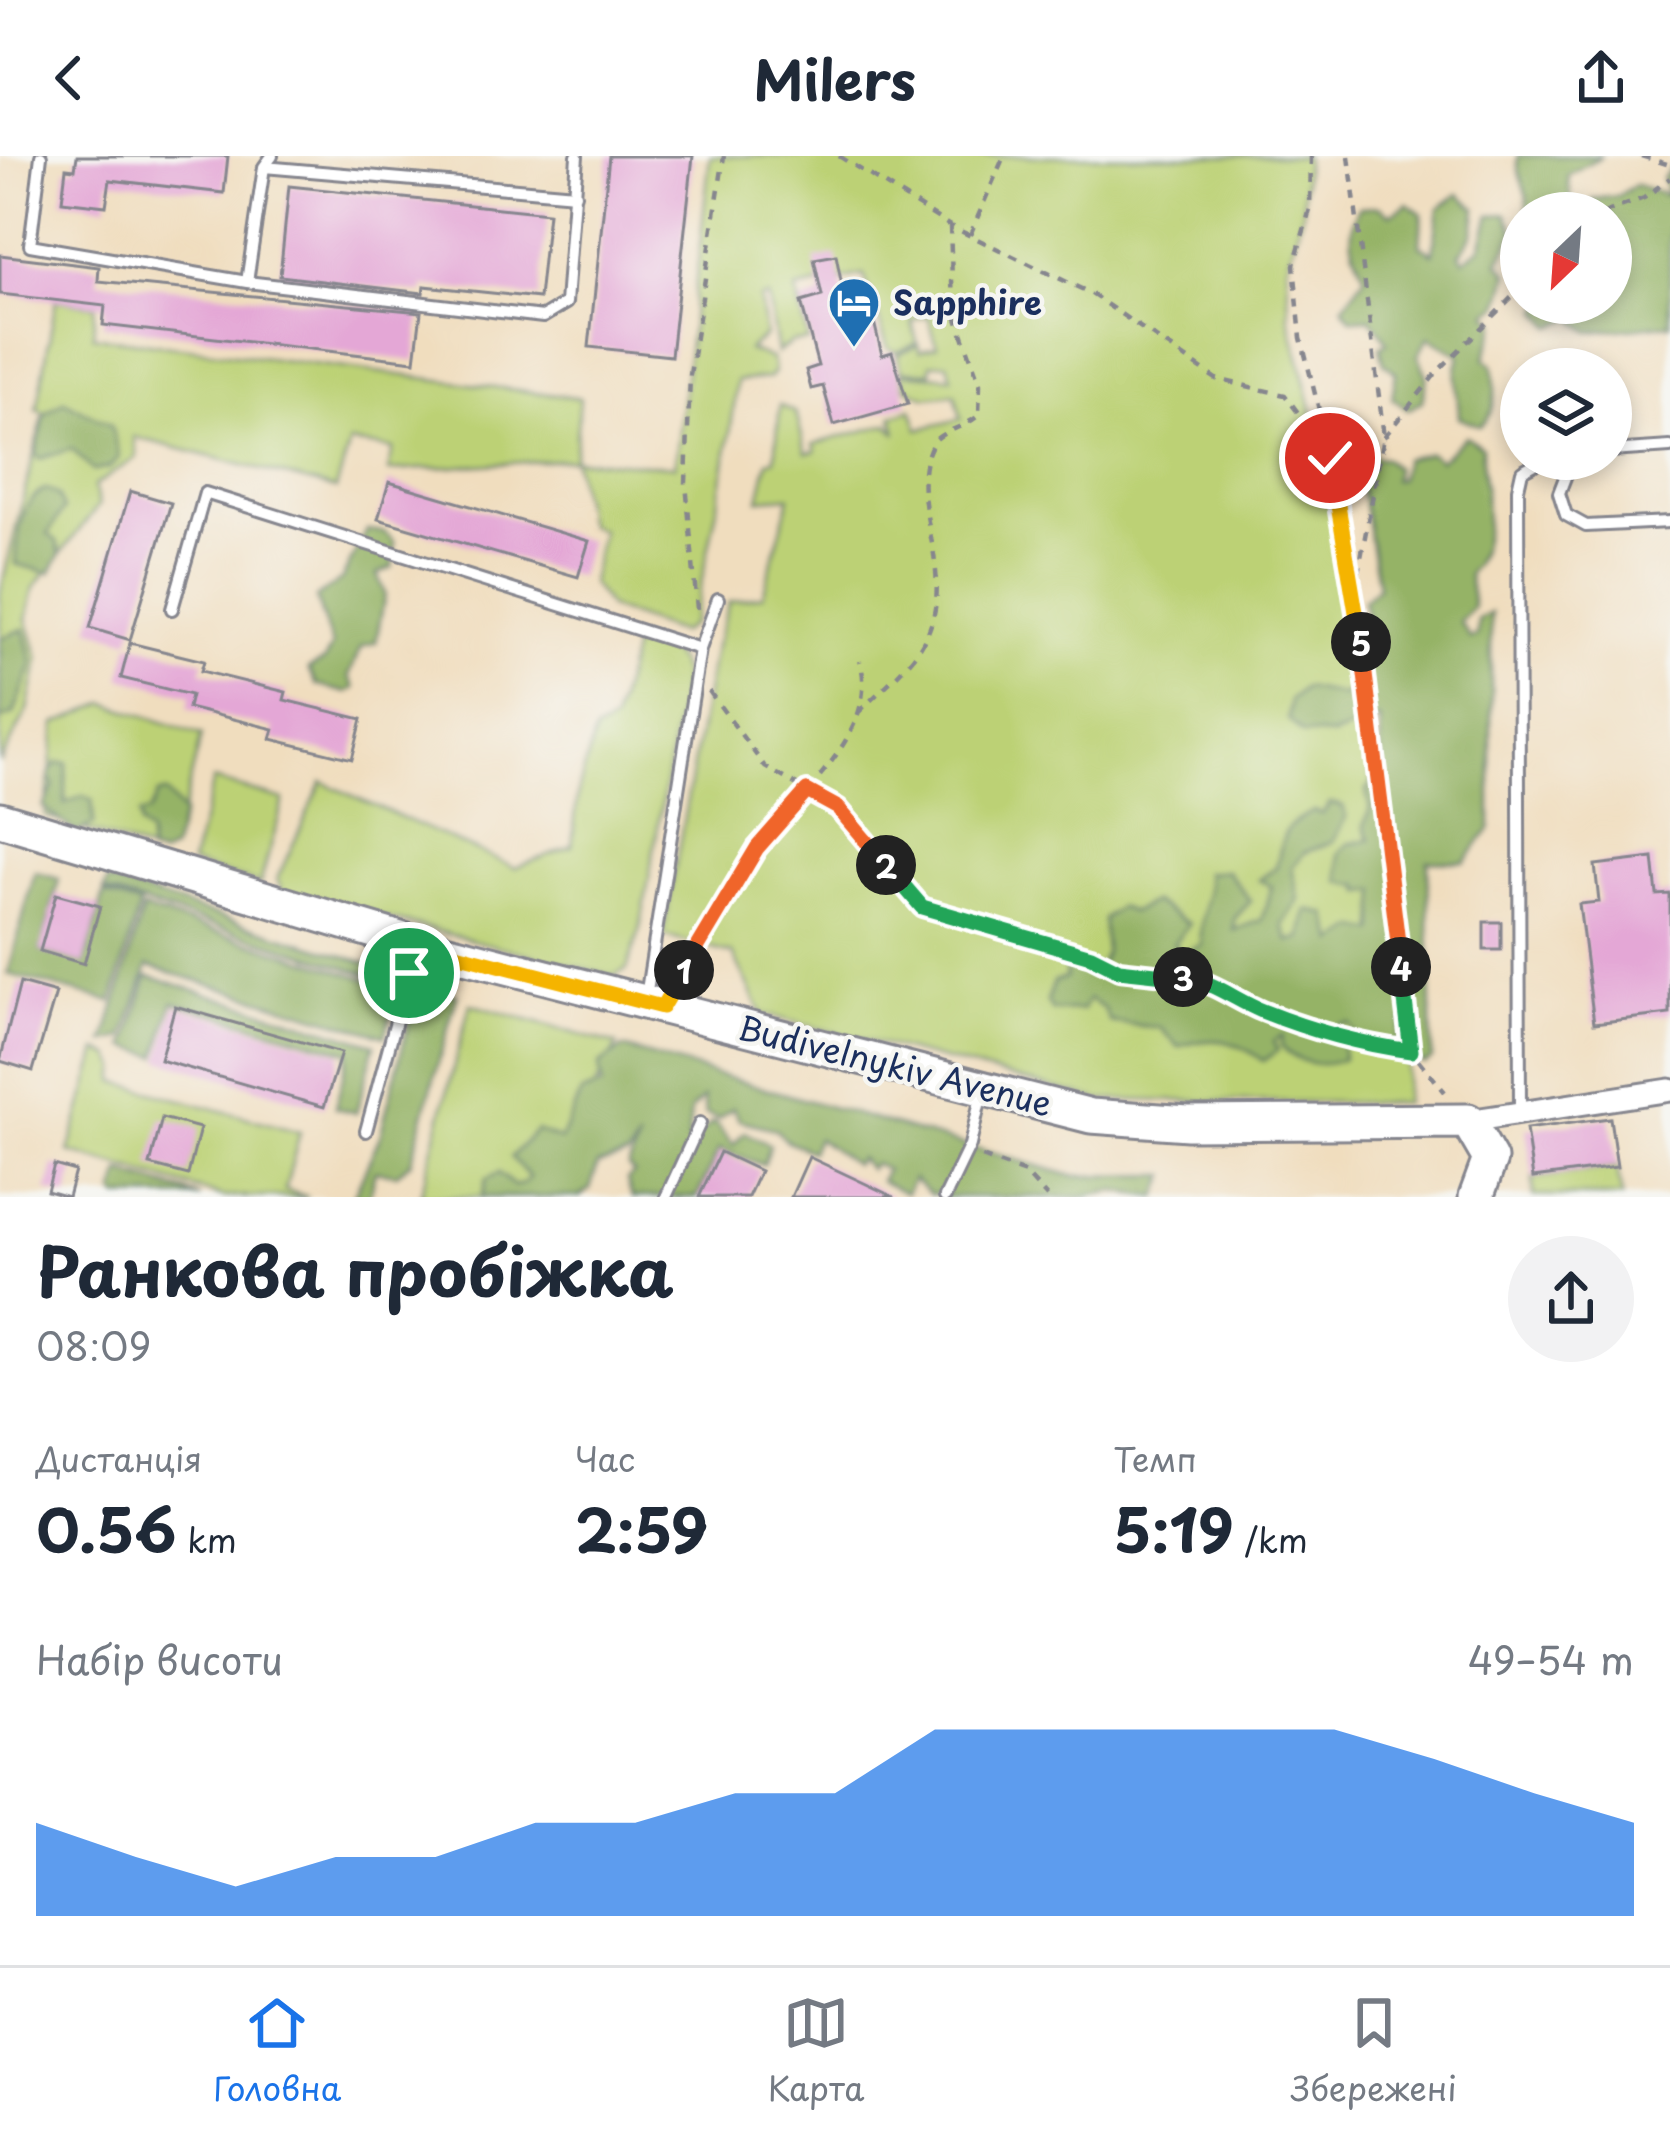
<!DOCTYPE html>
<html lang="uk">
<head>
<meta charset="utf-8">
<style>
  body { margin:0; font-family:"Playpen Sans",sans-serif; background:#f2f2f3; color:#1f2937; height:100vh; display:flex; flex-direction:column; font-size:45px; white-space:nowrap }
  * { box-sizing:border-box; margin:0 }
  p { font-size:39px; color:#747a83 }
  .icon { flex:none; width:66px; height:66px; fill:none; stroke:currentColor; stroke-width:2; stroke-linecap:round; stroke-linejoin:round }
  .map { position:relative; height:1041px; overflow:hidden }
  .panel { display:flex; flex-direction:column; background:#fff; flex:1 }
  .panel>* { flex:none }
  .needle { width:78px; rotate:205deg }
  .tools { position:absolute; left:1500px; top:36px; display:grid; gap:24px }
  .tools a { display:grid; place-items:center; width:132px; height:132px; border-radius:50%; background:#fff; box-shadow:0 6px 18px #0003; font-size:60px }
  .pin { position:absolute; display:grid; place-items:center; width:102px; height:102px; color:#fff; margin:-51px; border:6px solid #fff; border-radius:50%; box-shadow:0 3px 12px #0007 }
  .km { position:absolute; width:60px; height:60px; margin:-30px; border-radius:50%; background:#222; color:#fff; font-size:33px; line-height:60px; text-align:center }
  .round { display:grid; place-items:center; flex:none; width:126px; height:126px; border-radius:63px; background:#f2f2f3 }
  .head { display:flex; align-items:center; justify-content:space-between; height:204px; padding:0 36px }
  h1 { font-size:66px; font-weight:700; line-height:90px }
  .metrics { display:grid; grid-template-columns:repeat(3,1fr); gap:18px; height:204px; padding:12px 36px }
  .metrics div { display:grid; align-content:center }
  .metrics b { font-size:60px; font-weight:700 }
  .metrics small { font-size:33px; font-weight:400 }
  .metrics p { font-size:33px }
  .chart { height:336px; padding:24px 36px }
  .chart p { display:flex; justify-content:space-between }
  .chart svg { width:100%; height:216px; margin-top:12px; fill:#1a73e8; opacity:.7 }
  header { display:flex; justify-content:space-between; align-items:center; height:156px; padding:0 36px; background:#fff; font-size:54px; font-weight:700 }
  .menu { display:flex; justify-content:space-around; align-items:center; height:168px; border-top:3px solid #e0e1e3; background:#fff; font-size:33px; color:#747a83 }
  .menu a { display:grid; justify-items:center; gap:6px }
  .menu .active { color:#1a73e8 }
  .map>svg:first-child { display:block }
  .green { fill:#bcd175; stroke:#6c806a; stroke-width:3 }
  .forest { fill:#95b366; stroke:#587162; stroke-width:3 }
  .building { fill:#e4a7d6 }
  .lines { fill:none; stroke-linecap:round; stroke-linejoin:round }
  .lane-casing { stroke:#86868e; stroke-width:16 }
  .street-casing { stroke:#86868e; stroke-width:27 }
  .secondary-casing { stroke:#86868e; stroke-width:39 }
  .path { stroke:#86868e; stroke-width:4.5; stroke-dasharray:9 9; stroke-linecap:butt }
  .lane { stroke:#fff; stroke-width:10 }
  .street { stroke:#fff; stroke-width:21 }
  .secondary { stroke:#fff; stroke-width:33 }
  .split-1-casing { stroke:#fff; stroke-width:24 }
  .split-2-casing { stroke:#fff; stroke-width:24 }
  .split-3-casing { stroke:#fff; stroke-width:24 }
  .split-4-casing { stroke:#fff; stroke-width:24 }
  .split-5-casing { stroke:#fff; stroke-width:24 }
  .split-6-casing { stroke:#fff; stroke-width:24 }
  .split-1 { stroke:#f5b400; stroke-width:15 }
  .split-2 { stroke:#f0652b; stroke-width:15 }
  .split-3 { stroke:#22a559; stroke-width:15 }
  .split-4 { stroke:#22a559; stroke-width:15 }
  .split-5 { stroke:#f0652b; stroke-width:15 }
  .split-6 { stroke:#f5b400; stroke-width:15 }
  .labels { text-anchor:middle; stroke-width:9; stroke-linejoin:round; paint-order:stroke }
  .poi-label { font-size:33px; font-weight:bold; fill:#1b2f5e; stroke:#f6f6f2; text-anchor:start }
  .street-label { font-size:33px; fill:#1b2f5e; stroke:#f6f6f2 }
</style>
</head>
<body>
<header><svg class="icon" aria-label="back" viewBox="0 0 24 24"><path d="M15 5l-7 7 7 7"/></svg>Milers<svg class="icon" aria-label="share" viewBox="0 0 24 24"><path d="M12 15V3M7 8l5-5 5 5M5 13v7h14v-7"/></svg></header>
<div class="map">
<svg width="1670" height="1041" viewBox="0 0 1670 1041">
  <rect width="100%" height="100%" fill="#f6f6f2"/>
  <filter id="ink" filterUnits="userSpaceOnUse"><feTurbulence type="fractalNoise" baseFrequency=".00833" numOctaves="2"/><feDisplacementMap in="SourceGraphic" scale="24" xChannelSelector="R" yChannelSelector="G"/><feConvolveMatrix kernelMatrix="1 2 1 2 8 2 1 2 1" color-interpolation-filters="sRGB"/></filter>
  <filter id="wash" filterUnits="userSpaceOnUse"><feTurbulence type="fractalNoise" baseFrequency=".004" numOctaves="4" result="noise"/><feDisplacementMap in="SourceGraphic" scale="48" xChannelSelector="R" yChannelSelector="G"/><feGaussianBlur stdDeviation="2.7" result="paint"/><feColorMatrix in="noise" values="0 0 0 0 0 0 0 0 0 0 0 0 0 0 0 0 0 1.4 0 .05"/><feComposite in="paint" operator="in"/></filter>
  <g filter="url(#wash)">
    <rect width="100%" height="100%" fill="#f0ddbe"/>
    <path class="green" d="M 710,0 L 1305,0 L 1303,54 L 1287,110 L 1289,161 L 1315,264 L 1349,444 L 1407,905 L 1404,947 L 1100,944 L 762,858 L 733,798 L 663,780 L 713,497 L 729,446 L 763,439 L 790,341 L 759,343 L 768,305 L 775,303 L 780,249 L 796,257 L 806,297 L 816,295 L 814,288 L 889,268 L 897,278 L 893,260 L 912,253 L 919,273 L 961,263 L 955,238 L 926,241 L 906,232 L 902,217 L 952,221 L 948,207 L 931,208 L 931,216 L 902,215 L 897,198 L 918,189 L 920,195 L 937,190 L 928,160 L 912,165 L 917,187 L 897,196 L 888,192 L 864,119 L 796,134 L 808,185 L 792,186 L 777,197 L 768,141 L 760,143 L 765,180 L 748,194 L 772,203 L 774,216 L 769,222 L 737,225 C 728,308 710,387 692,468 L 680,477 L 609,452 L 591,427 L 601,374 L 587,369 L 573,303 L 388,315 L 393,293 L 350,287 L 336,333 L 134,281 L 137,301 L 94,330 L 99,349 L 34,432 L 27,463 L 39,503 L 28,554 L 0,607 L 0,437 L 44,257 L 37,254 L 56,144 L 95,149 L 93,180 L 580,242 L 574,303 L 675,310 Z
      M 635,484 C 661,489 680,495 683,525 L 640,775 L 627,813 L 614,820 L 282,736 L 277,723 L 322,626 L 515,712 L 572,690 L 578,636 L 595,576 L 613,566 Z
      M 106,547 L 202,579 L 172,694 L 161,700 L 45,660 L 56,568 Z
      M 213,624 L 284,644 L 260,728 L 191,708 Z
      M 470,848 L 617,889 L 539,1041 L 420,1041 Z
      M 98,895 L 111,900 L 118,912 L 116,926 L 300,976 L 285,1034 L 308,1041 L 224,1041 L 69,996 Z
      M 1617,1011 L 1622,1041 L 1533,1040 L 1533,1022 Z"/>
    <path class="forest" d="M 1518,0 L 1602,0 L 1567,19 L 1574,57 L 1526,57 C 1533,38 1514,20 1518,0 Z
      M 1670,12 L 1670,168 L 1590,176 L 1573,162 L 1553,171 L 1540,155 L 1544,147 L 1611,147 L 1611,57 L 1589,57 L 1593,43 L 1617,40 L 1636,29 L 1668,40 L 1662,23 Z
      M 1459,38 L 1476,52 L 1473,78 L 1460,98 L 1464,104 L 1481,91 L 1490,59 L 1507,58 L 1515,76 L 1499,106 L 1509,117 L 1500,150 L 1488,156 L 1497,167 L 1485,202 L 1493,209 C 1496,232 1499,254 1480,270 L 1459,261 C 1458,237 1453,222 1460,199 L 1429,181 L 1418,199 L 1427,220 L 1422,245 L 1408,254 L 1392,242 L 1396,217 L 1384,207 L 1380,191 L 1387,186 L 1371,162 L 1351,163 L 1343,151 L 1365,120 C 1351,94 1346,78 1359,51 L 1379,50 L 1391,58 L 1408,47 L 1422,58 L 1420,89 L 1433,97 L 1439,52 Z
      M 64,245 L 111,269 L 119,301 L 109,312 L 93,315 L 72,293 L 39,303 L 36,298 L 45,258 Z
      M 1466,280 L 1482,291 C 1481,335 1498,381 1468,418 L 1473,451 L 1460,466 L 1470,482 L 1477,480 L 1478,464 L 1491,457 L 1491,672 L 1465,706 L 1428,705 L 1432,903 L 1425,908 L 1414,904 L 1416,877 L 1404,863 L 1397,884 L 1381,895 L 1370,882 L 1356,882 L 1349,867 L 1340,868 L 1343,903 C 1323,913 1295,907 1281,890 L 1282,880 L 1273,885 L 1278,895 L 1263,905 C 1236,883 1211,879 1179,891 L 1160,872 L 1110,866 L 1104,853 L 1089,843 L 1082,854 L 1052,855 L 1047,846 L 1054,826 L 1066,822 L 1065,803 L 1099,812 L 1105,796 L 1103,763 L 1119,751 L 1132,756 L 1153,746 L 1189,768 L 1174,787 L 1181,797 L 1202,789 C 1197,762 1212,744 1206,717 L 1227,715 L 1251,745 L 1235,762 L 1234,774 L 1262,764 L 1271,730 L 1259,724 L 1276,711 C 1285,678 1279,672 1314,655 L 1322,658 L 1330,647 L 1343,650 L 1346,661 L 1333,685 L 1304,697 L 1292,711 L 1299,744 L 1283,769 L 1289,785 L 1301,783 L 1307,754 L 1327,758 L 1336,786 L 1358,772 L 1375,776 L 1377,734 L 1362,736 L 1361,730 L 1340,726 L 1339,697 L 1348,688 L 1370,684 L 1364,670 L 1370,652 L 1366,634 L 1381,619 L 1380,563 L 1333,580 L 1303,578 L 1288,563 L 1290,544 L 1304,532 L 1345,540 L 1361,522 L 1349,500 L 1367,462 L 1363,445 L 1378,431 L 1360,326 L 1372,301 L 1385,302 L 1395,312 L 1393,324 L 1399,322 L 1404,303 L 1429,297 L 1440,304 Z
      M 46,333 L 58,339 L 64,353 L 48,378 L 57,385 L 60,399 L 50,417 L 16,408 C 18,382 19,344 46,333 Z
      M 367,374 L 384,376 L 395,386 L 392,412 L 377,418 L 385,438 L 376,486 L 361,491 L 349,520 L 355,532 L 347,537 L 317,529 L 308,513 L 324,505 L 332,490 L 316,442 L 342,423 Z
      M 24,473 L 33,507 L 14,558 L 0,564 L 0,482 Z
      M 57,607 L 67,607 L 65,648 L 83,640 L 92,644 L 94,668 L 76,677 L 43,651 L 54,630 L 49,619 Z
      M 166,637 L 183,658 L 172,694 L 161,700 L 149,697 L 149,679 L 140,670 L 139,659 L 149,656 L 158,638 Z
      M 35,716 L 59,723 L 41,795 L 84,807 L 104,738 L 140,749 L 112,846 L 8,818 Z
      M 108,725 L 399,817 L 396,827 L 104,735 Z
      M 143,753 L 399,833 L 385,880 L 148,810 L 124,882 L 105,886 Z
      M 148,820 L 375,888 L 356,957 L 335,952 L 349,896 L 173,846 L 158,900 L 126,891 Z
      M 419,826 L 457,839 L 411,1006 L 397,1018 L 375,1015 L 369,1041 L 353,1041 L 380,980 Z
      M 623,892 L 1073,1020 L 1167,1019 L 1158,1041 L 1114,1035 L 1082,1041 L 942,1041 L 941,1034 L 931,1039 L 913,1023 L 906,1037 L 880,1025 L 886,1014 L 874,1007 L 869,1013 L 859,1002 L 854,1008 L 817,982 L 811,995 L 785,984 L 775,973 L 739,964 L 733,952 L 719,963 L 705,958 L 703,942 L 691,954 L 688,984 L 714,966 L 733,989 L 745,976 L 770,989 L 763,1009 L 719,993 L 697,1041 L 632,1041 L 627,1024 L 634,1017 L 628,1011 L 639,984 L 628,1000 L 598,1008 L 590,1033 L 579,1041 L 482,1041 L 486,1023 L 499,1017 L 514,1030 L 523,1028 L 529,1021 L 511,1001 L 536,974 L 560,984 L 581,937 L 602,930 L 599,909 Z
      M 121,1017 L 201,1041 L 119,1041 L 115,1038 Z"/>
    <g id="blocks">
      <path class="building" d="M 77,0 L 228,0 L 224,37 L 110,24 L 106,50 L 62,45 L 66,12 L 75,13 Z
        M 609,0 L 693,0 L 671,200 L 589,191 Z
        M 289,30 L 548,57 L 539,142 L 424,130 L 423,137 L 280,120 Z
        M 0,99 L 99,111 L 98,125 L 421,156 L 415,205 L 103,169 L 105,150 L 0,138 Z
        M 836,99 L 846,151 L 869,145 L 882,199 L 892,196 L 908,248 L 834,269 L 823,230 L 811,233 L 806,214 L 818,210 L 801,146 L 822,140 L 814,103 Z
        M 389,326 L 589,385 L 578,421 L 378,363 Z
        M 130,335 L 171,347 L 130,484 L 90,472 Z
        M 130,487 L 204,505 L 201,515 L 286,536 L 284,544 L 362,563 L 352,603 L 271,583 L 274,573 L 188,552 L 191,539 L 121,522 Z
        M 1653,702 L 1657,739 L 1670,738 L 1670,858 L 1594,867 L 1579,748 L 1599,746 L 1595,709 Z
        M 56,738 L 100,750 L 84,808 L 40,795 Z
        M 1484,766 L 1501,766 L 1501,794 L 1484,794 Z
        M 20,827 L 56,837 L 33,915 L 0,905 Z
        M 175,850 L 341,897 L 324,951 L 160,904 Z
        M 162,962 L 200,972 L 188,1019 L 150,1009 Z
        M 1610,962 L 1617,1011 L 1533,1022 L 1526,973 Z
        M 720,996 L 760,1015 L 748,1041 L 699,1041 Z
        M 809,1001 L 894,1041 L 791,1041 Z
        M 54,1009 L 75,1015 L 68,1041 L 47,1035 Z"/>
    </g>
  </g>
  <g filter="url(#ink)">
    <use href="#blocks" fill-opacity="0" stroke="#86868e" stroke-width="3"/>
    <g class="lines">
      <g class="lane-casing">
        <path id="lane" d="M 41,0 L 30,89 L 247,126 L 543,161 L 566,147 L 577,0
          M 264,11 L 575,38
          M 247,126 L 264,11 L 272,0
          M 1611,295 L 1670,291
          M 1585,303 L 1567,316 L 1559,337 L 1566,359 L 1586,370 L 1670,366
          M 172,453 L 205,337 L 700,493
          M 646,841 L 700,493 L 718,443
          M 1520,957 L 1518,333 L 1522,315 L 1544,303
          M 366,975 L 416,791
          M 666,1041 L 700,967
          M 945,1041 L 970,989 L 982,936"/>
      </g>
      <g class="street-casing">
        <path id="street" d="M 1468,965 L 1670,934"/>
      </g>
      <g class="secondary-casing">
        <path id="secondary" d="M 0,663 L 417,788 L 1091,960 L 1188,967 L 1468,965 L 1490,1003 L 1476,1041"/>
      </g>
      <path class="path" d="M 839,0 L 950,70 L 1090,137 L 1216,223 L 1285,239 L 1328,297
        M 1311,0 L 1310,53 L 1294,109 L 1301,182 L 1331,302 L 1363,496 L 1411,895 L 1445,936
        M 1349,0 L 1384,281 L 1355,433
        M 1641,0 L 1670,9
        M 1604,57 L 1644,42 L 1670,22
        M 970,79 L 1004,0
        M 1384,281 L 1438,215 L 1521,132
        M 697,453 L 686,327 L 690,219 L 724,0
        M 709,535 L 765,611 L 838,652 L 922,751 L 1091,799 L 1119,813 L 1201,823 L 1256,853 L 1344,886 L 1411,895
        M 858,557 C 877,537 901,518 917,496 C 968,423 900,345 933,287 C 940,275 965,272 979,259 L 980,228 L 953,151 L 950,70
        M 677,826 C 703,782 727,732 757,691 C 795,641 881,578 860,505
        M 982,1001 L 1025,1017 L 1047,1041"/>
      <use href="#lane" class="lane"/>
      <use href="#street" class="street"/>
      <use href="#secondary" class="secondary"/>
    </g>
  </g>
  <g class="lines" filter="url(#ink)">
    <g class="split-1-casing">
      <path id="split-1" d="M 409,817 L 417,788 L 662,851 L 684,814"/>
    </g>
    <g class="split-2-casing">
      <path id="split-2" d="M 684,814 L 757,692 L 807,635 L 838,652 L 886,709"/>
    </g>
    <g class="split-3-casing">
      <path id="split-3" d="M 886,709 L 922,751 L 1091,800 L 1119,814 L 1183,821"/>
    </g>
    <g class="split-4-casing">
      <path id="split-4" d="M 1183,821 C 1213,825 1235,844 1262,855 C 1312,875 1358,888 1411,895 L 1401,811"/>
    </g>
    <g class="split-5-casing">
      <path id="split-5" d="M 1361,486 L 1401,811"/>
    </g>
    <g class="split-6-casing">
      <path id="split-6" d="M 1330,302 L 1361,486"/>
    </g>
    <use href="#split-1" class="split-1"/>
    <use href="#split-2" class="split-2"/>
    <use href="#split-3" class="split-3"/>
    <use href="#split-4" class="split-4"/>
    <use href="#split-5" class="split-5"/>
    <use href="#split-6" class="split-6"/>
  </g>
  <defs>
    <g id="hotel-pin" transform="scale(2.7)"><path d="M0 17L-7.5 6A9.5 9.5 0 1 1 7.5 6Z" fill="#1f6fb2" stroke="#f6f6f2"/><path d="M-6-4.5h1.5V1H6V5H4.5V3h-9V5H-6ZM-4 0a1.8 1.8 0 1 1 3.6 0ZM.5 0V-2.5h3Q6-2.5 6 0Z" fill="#fff"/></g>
  </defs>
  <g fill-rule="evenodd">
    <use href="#hotel-pin" x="854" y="147"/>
  </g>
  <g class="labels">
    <g class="poi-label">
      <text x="893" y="159">Sapphire</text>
    </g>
    <g class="street-label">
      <text transform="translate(895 910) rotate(14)" y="12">Budivelnykiv Avenue</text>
    </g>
  </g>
</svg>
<div class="tools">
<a><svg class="needle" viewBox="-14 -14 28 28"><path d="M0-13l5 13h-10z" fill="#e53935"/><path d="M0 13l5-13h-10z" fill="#747a83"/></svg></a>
<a><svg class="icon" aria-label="layers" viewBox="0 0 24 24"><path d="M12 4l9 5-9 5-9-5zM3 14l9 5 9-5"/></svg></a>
</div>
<div class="pin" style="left:409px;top:817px;background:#1e9e55"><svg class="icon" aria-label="arrive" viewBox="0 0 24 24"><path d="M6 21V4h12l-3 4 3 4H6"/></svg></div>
<div class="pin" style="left:1330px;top:302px;background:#d93025"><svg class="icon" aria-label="check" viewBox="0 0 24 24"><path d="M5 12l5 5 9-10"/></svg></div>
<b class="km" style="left:684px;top:814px">1</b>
<b class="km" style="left:886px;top:709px">2</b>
<b class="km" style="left:1183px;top:821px">3</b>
<b class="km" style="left:1401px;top:811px">4</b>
<b class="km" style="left:1361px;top:486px">5</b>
</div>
<section class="panel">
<div class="head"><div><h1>Ранкова пробіжка</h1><p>08:09</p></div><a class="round"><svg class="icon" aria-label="share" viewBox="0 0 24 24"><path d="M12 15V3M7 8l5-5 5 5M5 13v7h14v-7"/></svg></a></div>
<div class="metrics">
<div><p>Дистанція</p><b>0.56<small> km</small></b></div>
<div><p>Час</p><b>2:59</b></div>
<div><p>Темп</p><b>5:19<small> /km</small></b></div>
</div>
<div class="chart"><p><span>Набір висоти</span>49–54 m</p>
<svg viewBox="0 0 160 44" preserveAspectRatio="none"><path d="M0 44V25L10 32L20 38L30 32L40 32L50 25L60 25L70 19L80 19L90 6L100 6L110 6L120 6L130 6L140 12L150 19L160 25V44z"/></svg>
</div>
</section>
<nav class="menu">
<a class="active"><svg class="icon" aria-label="home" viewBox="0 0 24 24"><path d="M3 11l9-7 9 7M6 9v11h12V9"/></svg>Головна</a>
<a><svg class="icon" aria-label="map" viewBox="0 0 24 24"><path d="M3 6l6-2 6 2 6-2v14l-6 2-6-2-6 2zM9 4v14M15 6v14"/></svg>Карта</a>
<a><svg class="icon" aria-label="saved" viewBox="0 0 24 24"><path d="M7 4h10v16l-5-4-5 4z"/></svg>Збережені</a>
</nav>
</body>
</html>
